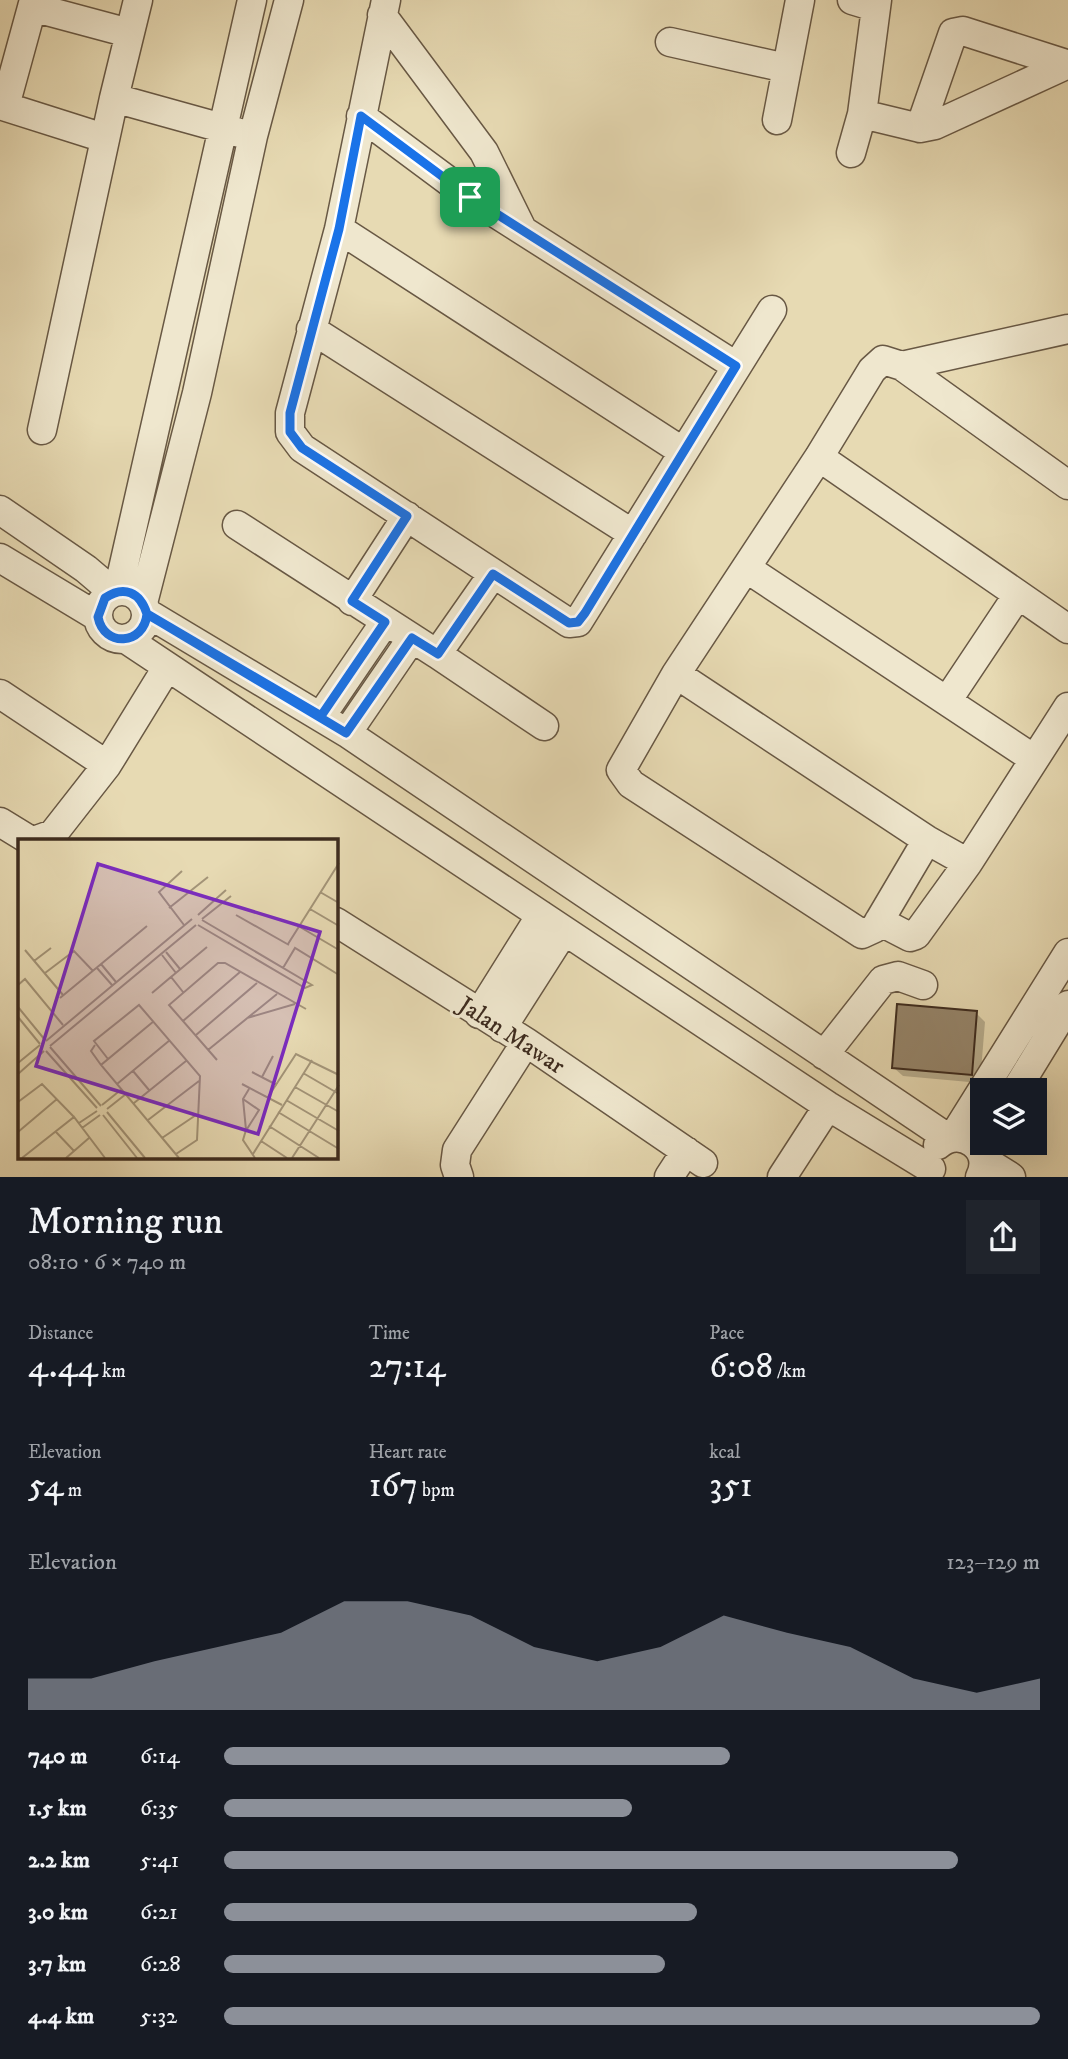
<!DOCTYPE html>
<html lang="en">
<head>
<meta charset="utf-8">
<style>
  body { margin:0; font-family:"IM FELL DW Pica",serif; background:#20242c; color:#f1f3f6; height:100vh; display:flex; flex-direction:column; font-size:26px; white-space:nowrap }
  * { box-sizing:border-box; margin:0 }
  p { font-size:23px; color:#9ea1a6 }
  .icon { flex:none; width:38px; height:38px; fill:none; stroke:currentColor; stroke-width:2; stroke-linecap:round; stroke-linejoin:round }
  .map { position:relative; height:1177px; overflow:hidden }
  .details { display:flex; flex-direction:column; background:#171b24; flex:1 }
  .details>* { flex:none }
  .buttons { position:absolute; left:970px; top:1078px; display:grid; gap:14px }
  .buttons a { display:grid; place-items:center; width:77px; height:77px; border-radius:0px; background:#171b24; box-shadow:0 7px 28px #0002; font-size:35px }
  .pin { position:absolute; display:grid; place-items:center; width:60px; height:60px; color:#fff; margin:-30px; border-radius:14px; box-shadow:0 4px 10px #0006 }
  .round { display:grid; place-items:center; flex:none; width:74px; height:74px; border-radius:0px; background:#20242c }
  .summary { display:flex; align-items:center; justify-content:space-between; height:119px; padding:0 28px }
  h1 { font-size:38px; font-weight:600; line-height:52px }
  .figures { display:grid; grid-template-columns:repeat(3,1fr); gap:10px; height:119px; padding:7px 28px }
  .figures div { display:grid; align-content:center }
  .figures b { font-size:35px; font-weight:600 }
  .figures small { font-size:19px; font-weight:400 }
  .figures p { font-size:19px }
  .chart { height:196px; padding:14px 28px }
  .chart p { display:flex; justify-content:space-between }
  .chart svg { width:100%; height:126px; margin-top:7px; fill:#8c9099; opacity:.7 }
  ul { padding:0 28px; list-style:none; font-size:23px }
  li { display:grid; grid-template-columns:112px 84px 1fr; align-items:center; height:52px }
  li i { height:18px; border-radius:9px; background:#8c9099 }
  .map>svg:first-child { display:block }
  .shadow { fill:#0003 }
  .building { fill:#96866c; stroke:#3e2c1f; stroke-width:2 }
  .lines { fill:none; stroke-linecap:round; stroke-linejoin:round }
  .minor-casing { stroke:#685844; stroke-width:31 }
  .minor { stroke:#efe7ce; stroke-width:28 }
  .route-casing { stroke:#fff; stroke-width:14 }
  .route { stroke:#1a73e8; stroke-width:9 }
  .labels { text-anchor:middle; stroke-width:6; stroke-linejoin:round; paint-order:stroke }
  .street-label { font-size:24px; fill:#3e2c1f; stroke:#efe7ce }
  .inset-road { fill:none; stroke:#a39478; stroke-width:2 }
  .view { fill:#7b2cbf; fill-opacity:0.15; stroke:#7b2cbf; stroke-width:3.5 }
  .inset-edge { fill:none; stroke:#3e2c1f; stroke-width:3.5 }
</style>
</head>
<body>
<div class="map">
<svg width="1068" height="1177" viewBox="0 0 1068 1177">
  <rect width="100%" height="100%" fill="#e7dab3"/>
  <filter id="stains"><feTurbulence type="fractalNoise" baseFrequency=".00286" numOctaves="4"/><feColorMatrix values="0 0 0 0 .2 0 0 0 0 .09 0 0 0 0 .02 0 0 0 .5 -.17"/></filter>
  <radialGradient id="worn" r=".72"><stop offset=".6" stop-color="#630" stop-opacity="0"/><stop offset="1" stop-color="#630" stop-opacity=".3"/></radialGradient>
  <path class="shadow" d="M 976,1013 L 985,1022 L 980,1083 L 903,1076 L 894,1068 Z"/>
  <path class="building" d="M 897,1004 L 977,1011 L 972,1075 L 892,1068 Z"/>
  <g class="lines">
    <g class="minor-casing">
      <path id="minor" d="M 138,0 L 114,98 L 240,133
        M 386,0 L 339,229 L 290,413 L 290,432 L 302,448 L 569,623 L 578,622 L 772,310
        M 852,0 L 875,7
        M 32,7 L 129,33
        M 382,15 L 484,152 L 522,229
        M 670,42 L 786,68
        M 0,105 L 104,138
        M 5,106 L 34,0
        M 862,114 L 920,128 L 935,125 L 1068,64
        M 361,116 L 470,197 L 736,366
        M 777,120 L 800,0
        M 920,128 L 953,33 L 963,31 L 1066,64
        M 851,153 L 862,114 L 877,0
        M 339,229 L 682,451
        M 311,329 L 633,534
        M 902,366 L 1068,485
        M 42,430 L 114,98
        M 819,457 L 1068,629
        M 0,510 L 86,569 L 113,592
        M 237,525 L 437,654
        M 0,558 L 98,617
        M 746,568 L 1034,759
        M 493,574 L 437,654 L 544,726
        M98 615a24 24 0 1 1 48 0a24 24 0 1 1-48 0Z
        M 118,591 L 252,0
        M 352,601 L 407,516
        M 143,603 L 197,393 L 253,136 L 289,0
        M 147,613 L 347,733 L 948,1138
        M 126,639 L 828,1106 L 931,1169
        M 676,674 L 927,840 L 968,863 L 1068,707
        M 0,694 L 107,765
        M 947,701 L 1017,596
        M 321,716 L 385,622
        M 347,733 L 412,638
        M 0,822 L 31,841
        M 927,840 L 875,928 L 862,934 L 631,784 L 621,770 L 676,674 L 819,457 L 872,370 L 883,360 L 902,366 L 1068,329
        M 34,841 L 53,834 L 107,765 L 166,669
        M 879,921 L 910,937 L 916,935 L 968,863
        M 336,922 L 526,1042 L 703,1163
        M 479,1014 L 541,915
        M 502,1028 L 564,931
        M 824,1055 L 883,980 L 898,976 L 923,985
        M 1016,1090 L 1068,1005
        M 953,1137 L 1068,953
        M 938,1145 C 961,1125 994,1149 980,1177
        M 984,1160 L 1011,1177
        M 459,1177 L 455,1165 L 457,1150 L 526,1042
        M 669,1177 L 686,1151
        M 782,1177 L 828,1106"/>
    </g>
    <use href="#minor" class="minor"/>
  </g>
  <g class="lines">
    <g class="route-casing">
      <path id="route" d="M 470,197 L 361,116 L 339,229 L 290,413 L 290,432 L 302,448 L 407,516 L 352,601 L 385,622 L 321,716 L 147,614 C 144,645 104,648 98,617 L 105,598 C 124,585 140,592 147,614 L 346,733 L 412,638 L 438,654 L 493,574 L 569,623 L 578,622 L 585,613 L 736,366 L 470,197"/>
    </g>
    <use href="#route" class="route"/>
  </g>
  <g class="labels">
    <g class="street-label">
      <text transform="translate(512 1035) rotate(33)" y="8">Jalan Mawar</text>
    </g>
  </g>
  <g transform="translate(18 839)">
    <rect width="320" height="320" fill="#e7dab3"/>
    <path class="inset-road" d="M 164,32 L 141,53 L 166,86M 302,53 L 321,64M 151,69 L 190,38M 292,70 L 321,87M 180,76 L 208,51M 218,76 L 271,106M 184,80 L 213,57M 180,86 L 287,149 L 294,146 L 184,81M 282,88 L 321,111M 270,105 L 321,24M 7,111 L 45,156M 148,113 L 162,130M 144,116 L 158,134M 16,122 L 33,109M 83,125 L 98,143M 79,129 L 94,146M 265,129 L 277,109 L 321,136M 27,134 L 56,112 L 75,132M 153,138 L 189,108M 0,146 L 7,140 L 45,186M 134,154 L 153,138 L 165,153M 42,159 L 129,87M 0,168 L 27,201M 0,178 L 22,205M 229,179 L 277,165M 136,182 L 83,226 L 161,319M 165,182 L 222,133M 178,196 L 239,144M 28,202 L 174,80M 77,206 L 73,212 L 83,226M 32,207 L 178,86M 32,208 L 83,267M 190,211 L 259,155M 28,212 L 79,269M 90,220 L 76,202 L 121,166 L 182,237 L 179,301 L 158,315M 199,221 L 151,166 L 200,124 L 207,124 L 288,170M 0,224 L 22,206M 115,232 L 131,251M 234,233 L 259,246M 285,234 L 321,255M 0,235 L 26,212M 244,238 L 255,217M 99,245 L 152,201M 224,245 L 264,266M 277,248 L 321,273M 231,250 L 225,260 L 228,291 L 225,301 L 237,319M 250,258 L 278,215 L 321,236M 225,260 L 241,271 L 229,290M 268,261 L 321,292M 0,263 L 24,245 L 56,278M 116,264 L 168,222M 84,266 L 104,250M 89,270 L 108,255M 89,273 L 127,319M 260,273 L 321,310M 85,276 L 119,319M 130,281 L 181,242M 61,284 L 79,272M 251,287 L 301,319M 64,289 L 82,276M 0,293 L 39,260M 38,293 L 56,312M 144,299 L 178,276M 243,302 L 269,319M 235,315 L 294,221M 4,319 L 56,278 L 87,319M 48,319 L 71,299M 274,319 L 321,246"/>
    <path class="view" d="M 80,25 L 302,93 L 240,295 L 18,227 Z"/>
    <rect width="320" height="320" class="inset-edge"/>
  </g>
  <rect width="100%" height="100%" filter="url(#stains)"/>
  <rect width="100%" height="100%" fill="url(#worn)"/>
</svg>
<div class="buttons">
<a><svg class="icon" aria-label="layers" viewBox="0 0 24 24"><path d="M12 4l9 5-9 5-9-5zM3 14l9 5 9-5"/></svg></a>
</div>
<div class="pin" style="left:470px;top:197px;background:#1e9e55"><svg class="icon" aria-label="arrive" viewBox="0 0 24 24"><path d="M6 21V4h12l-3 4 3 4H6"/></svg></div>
</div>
<section class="details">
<div class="summary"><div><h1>Morning run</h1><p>08:10 · 6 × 740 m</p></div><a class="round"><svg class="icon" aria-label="share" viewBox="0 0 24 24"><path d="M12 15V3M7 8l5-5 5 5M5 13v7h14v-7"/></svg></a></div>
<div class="figures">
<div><p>Distance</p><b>4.44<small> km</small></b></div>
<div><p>Time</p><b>27:14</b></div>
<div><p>Pace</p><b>6:08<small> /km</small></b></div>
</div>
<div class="figures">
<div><p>Elevation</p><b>54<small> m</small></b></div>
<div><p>Heart rate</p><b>167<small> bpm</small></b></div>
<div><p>kcal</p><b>351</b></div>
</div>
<div class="chart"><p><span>Elevation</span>123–129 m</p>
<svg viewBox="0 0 160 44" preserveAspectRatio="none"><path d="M0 44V33L10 33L20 27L30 22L40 17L50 6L60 6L70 11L80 22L90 27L100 22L110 11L120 17L130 22L140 33L150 38L160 33V44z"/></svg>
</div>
<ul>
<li><b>740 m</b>6:14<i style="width:62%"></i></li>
<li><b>1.5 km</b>6:35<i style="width:50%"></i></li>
<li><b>2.2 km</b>5:41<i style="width:90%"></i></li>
<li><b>3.0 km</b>6:21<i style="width:58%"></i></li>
<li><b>3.7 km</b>6:28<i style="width:54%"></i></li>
<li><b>4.4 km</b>5:32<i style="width:100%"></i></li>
</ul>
</section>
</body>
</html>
